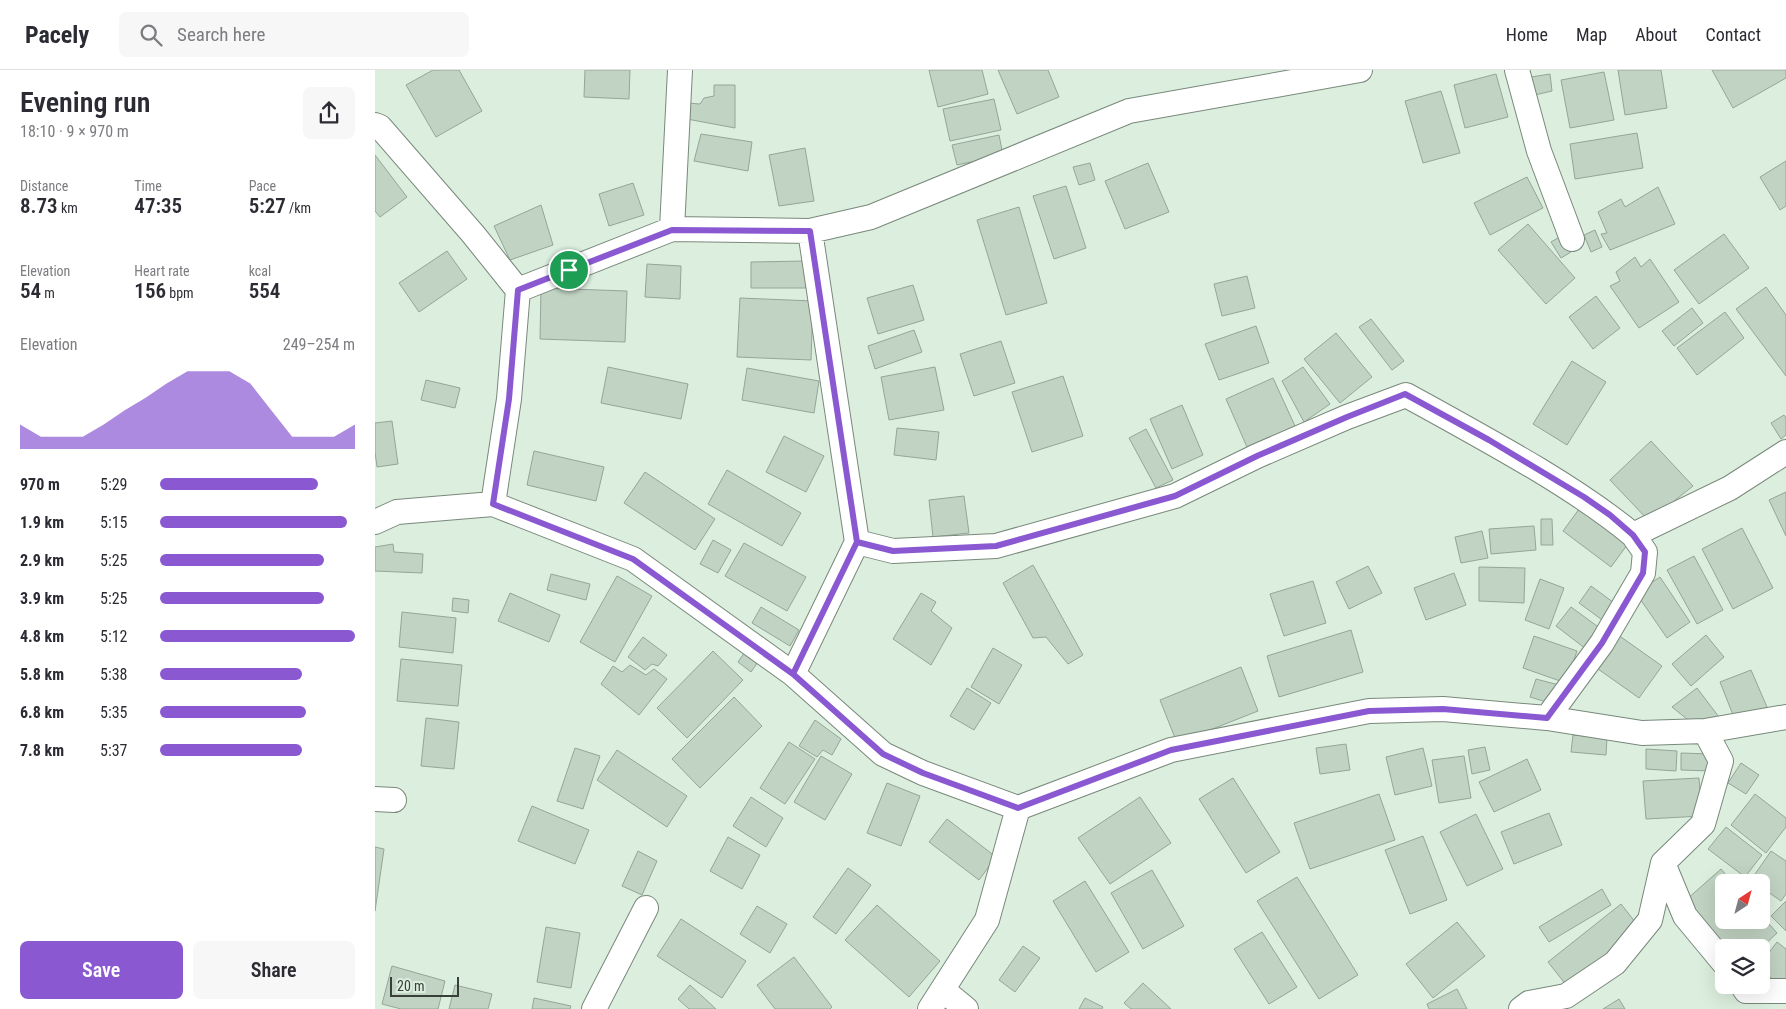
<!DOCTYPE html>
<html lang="en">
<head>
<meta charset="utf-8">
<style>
  body { margin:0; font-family:"Roboto Condensed",sans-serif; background:#f7f7f7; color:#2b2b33; height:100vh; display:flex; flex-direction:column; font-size:19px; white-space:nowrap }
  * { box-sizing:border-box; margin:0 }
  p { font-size:16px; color:#7c7c81 }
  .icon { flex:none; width:28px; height:28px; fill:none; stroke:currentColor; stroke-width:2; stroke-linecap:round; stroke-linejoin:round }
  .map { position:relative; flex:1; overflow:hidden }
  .details { display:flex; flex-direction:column; background:#fff; width:375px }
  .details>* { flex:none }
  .needle { width:32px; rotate:36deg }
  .controls { position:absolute; left:1340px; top:804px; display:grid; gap:10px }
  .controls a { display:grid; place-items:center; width:55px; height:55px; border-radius:8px; background:#fff; box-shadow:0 5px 20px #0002; font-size:25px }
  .scale { position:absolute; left:15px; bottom:12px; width:69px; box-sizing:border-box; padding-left:5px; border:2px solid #373f38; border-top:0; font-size:14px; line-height:18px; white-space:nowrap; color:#373f38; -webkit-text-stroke:4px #dceede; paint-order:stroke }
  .pin { position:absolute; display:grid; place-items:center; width:42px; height:42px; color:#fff; margin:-21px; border:2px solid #fff; border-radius:50%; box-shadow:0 1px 5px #0007 }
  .round { display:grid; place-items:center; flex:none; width:52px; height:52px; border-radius:8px; background:#f7f7f7 }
  .headline { display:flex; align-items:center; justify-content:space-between; height:85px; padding:0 20px }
  h1 { font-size:28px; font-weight:600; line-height:38px }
  .stats { display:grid; grid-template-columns:repeat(3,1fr); gap:8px; height:85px; padding:5px 20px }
  .stats div { display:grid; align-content:center }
  .stats b { font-size:21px; font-weight:600 }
  .stats small { font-size:14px; font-weight:400 }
  .stats p { font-size:14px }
  .chart { height:140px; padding:10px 20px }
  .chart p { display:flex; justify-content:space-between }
  .chart svg { width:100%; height:90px; margin-top:5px; fill:#8a59d2; opacity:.7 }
  .button { display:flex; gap:10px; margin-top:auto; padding:10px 20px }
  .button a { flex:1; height:58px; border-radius:8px; background:#8a59d2; color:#fff; font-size:20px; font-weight:600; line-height:58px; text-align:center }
  .button a+a { background:#f7f7f7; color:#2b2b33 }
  ul { padding:0 20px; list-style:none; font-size:16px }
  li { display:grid; grid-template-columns:80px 60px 1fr; align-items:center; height:38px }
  li i { height:12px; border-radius:6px; background:#8a59d2 }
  header { display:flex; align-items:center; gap:30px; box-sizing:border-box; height:70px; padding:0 25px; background:#fff; border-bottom:1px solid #e1e1e2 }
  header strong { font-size:24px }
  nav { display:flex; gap:28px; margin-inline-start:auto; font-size:18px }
  .search { width:350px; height:45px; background:#f7f7f7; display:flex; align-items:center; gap:12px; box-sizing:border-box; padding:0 18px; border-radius:8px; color:#7c7c81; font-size:19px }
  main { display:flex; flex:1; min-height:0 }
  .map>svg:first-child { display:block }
  .building { fill:#c1d3c3; stroke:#94a697 }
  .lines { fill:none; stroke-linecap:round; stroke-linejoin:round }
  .minor-casing { stroke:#78897b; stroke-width:26 }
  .minor { stroke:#fff; stroke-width:24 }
  .route-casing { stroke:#fff; stroke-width:10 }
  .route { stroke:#8a59d2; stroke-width:6 }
</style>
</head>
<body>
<header>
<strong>Pacely</strong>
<div class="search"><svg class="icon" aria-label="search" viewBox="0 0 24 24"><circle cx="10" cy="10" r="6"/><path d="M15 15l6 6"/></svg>Search here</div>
<nav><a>Home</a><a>Map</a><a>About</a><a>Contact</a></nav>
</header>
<main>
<section class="details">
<div class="headline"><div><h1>Evening run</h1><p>18:10 · 9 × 970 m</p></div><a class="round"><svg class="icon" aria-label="share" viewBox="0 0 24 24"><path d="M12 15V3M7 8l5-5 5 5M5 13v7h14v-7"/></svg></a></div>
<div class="stats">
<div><p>Distance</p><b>8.73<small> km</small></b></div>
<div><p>Time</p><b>47:35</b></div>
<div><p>Pace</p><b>5:27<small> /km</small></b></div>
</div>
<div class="stats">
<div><p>Elevation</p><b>54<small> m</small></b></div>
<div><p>Heart rate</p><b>156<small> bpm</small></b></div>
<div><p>kcal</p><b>554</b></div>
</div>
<div class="chart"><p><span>Elevation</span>249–254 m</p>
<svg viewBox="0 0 160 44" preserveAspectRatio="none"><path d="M0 44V32L10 38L20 38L30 38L40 32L50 25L60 19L70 12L80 6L90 6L100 6L110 12L120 25L130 38L140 38L150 38L160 32V44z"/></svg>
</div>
<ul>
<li><b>970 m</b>5:29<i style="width:81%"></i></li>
<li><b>1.9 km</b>5:15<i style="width:96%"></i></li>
<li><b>2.9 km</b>5:25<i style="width:84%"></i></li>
<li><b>3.9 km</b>5:25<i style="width:84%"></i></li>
<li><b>4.8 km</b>5:12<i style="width:100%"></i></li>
<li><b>5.8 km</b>5:38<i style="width:73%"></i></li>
<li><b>6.8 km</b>5:35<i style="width:75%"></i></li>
<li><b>7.8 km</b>5:37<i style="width:73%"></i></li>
</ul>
<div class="button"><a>Save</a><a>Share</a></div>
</section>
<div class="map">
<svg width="1411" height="939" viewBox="0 0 1411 939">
  <rect width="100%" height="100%" fill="#dceede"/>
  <path class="building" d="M 58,0 L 84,0 L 107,41 L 61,67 L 31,15 Z
    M 210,0 L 255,0 L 254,29 L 209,27 Z
    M 554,0 L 607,0 L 613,24 L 563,37 Z
    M 623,0 L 673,0 L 684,27 L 642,44 Z
    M 1243,0 L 1286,0 L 1292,38 L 1250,45 Z
    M 1337,0 L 1411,0 L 1411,8 L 1358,38 Z
    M 1229,2 L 1239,50 L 1195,58 L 1186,10 Z
    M 1121,4 L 1133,47 L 1090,58 L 1079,15 Z
    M 1175,4 L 1177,21 L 1160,25 L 1156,7 Z
    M 339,15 L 360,15 L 360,58 L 312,49 L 312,33 L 325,34 L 329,28 L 339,26 Z
    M 1066,21 L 1085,83 L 1048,93 L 1030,31 Z
    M 619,29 L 626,60 L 575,71 L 568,39 Z
    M 1262,63 L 1268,98 L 1200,109 L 1195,74 Z
    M 326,64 L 377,72 L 373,101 L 319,91 Z
    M 624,65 L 628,85 L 582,95 L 577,75 Z
    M 430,78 L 439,131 L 404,136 L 394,85 Z
    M 0,85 L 32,127 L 5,147 L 0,141 Z
    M 1411,91 L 1411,136 L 1405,140 L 1385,107 Z
    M 715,93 L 720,110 L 704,115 L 698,97 Z
    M 773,93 L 794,142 L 750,159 L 730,111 Z
    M 1152,107 L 1168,138 L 1115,165 L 1099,133 Z
    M 258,113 L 269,145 L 234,156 L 224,124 Z
    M 691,116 L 711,178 L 679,189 L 658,126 Z
    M 1283,117 L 1300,154 L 1235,180 L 1226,164 L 1232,163 L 1223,142 L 1246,129 L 1250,137 Z
    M 166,135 L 178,175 L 135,190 L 119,156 Z
    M 644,137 L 672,233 L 631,245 L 602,150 Z
    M 1153,154 L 1200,208 L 1171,234 L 1123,180 Z
    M 1220,160 L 1227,177 L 1216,182 L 1209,165 Z
    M 1349,164 L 1374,198 L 1324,234 L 1299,200 Z
    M 1186,166 L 1196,182 L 1186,188 L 1176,172 Z
    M 72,181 L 92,209 L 44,242 L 24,213 Z
    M 1260,187 L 1266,197 L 1275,189 L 1304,232 L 1264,258 L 1235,216 L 1245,211 L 1241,202 Z
    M 431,191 L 431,218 L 376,218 L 376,192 Z
    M 272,194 L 306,196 L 305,229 L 270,227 Z
    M 872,206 L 880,238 L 847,246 L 839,214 Z
    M 538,215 L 549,250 L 503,264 L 492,228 Z
    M 1391,217 L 1411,245 L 1411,306 L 1361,239 Z
    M 166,218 L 252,221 L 250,272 L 165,269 Z
    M 1221,226 L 1245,258 L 1218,279 L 1194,247 Z
    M 365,228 L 438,231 L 436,290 L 362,287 Z
    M 1317,238 L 1328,253 L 1299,276 L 1287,261 Z
    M 1350,242 L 1369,268 L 1322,305 L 1302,278 Z
    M 996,249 L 1029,291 L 1017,300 L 984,257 Z
    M 881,256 L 894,293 L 844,310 L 830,274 Z
    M 539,260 L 547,282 L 500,299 L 493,276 Z
    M 961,263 L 997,307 L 965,333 L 929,289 Z
    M 626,271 L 640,313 L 599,326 L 585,284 Z
    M 1197,291 L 1231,312 L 1192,375 L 1158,354 Z
    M 233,297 L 313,314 L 306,349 L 226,333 Z
    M 560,297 L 569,340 L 514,350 L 506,307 Z
    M 928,297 L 955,334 L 929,352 L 907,311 Z
    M 372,298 L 444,311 L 439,343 L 367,330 Z
    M 688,306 L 708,366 L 657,382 L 637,322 Z
    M 898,308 L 920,356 L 872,377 L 851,329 Z
    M 51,310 L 85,318 L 80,338 L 46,330 Z
    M 807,335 L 828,385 L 797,399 L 775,349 Z
    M 1409,345 L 1411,348 L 1411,365 L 1406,369 L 1396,353 Z
    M 17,351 L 23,394 L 2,397 L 0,382 L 0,353 Z
    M 522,358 L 564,362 L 561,390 L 519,385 Z
    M 771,359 L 798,410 L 781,418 L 754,368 Z
    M 409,366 L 449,386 L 431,422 L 391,402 Z
    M 1276,371 L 1318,416 L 1274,451 L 1235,410 Z
    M 159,381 L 229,397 L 221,431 L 152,415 Z
    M 352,400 L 426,443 L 407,476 L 333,434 Z
    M 270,402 L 340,449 L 320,480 L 249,433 Z
    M 1411,422 L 1411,466 L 1394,430 Z
    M 589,426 L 594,463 L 558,467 L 554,430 Z
    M 1207,435 L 1255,471 L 1236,497 L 1188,461 Z
    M 1166,449 L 1177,449 L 1178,475 L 1166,475 Z
    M 1159,456 L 1161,480 L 1116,484 L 1114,459 Z
    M 1367,458 L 1398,518 L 1358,539 L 1327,479 Z
    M 1107,461 L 1113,488 L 1086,493 L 1080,467 Z
    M 338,470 L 356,480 L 343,503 L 325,494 Z
    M 369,473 L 431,507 L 412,541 L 350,506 Z
    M 18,474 L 19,482 L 48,484 L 47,503 L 0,501 L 0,477 Z
    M 1319,486 L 1348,540 L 1322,554 L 1292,500 Z
    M 658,495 L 708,585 L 693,594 L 671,567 L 658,568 L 628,513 Z
    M 993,496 L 1007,523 L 974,539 L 961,512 Z
    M 1104,497 L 1150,498 L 1149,533 L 1104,531 Z
    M 1079,503 L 1091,535 L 1051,550 L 1039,518 Z
    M 176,504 L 215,514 L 211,530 L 172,520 Z
    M 242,506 L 277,526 L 240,592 L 205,572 Z
    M 1285,507 L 1315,552 L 1292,568 L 1261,523 Z
    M 1165,509 L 1189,518 L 1174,559 L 1150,550 Z
    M 938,511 L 951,553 L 909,566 L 895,524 Z
    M 1216,516 L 1242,535 L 1230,552 L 1204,533 Z
    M 135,523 L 185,545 L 174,572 L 123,551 Z
    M 546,523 L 561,532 L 556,541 L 577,558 L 556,595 L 518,569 Z
    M 78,528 L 94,530 L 93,543 L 77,541 Z
    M 386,537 L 424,560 L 415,576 L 377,553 Z
    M 1196,537 L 1226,559 L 1211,579 L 1181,556 Z
    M 27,542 L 81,548 L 78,583 L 24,577 Z
    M 976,560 L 988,602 L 904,627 L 892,586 Z
    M 1239,562 L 1287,596 L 1264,628 L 1216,594 Z
    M 1331,565 L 1349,587 L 1316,616 L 1297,594 Z
    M 1159,566 L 1202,581 L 1191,613 L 1148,598 Z
    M 268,567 L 292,585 L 283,596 L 277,594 L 270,600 L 253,587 Z
    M 618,578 L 647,595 L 624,634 L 596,617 Z
    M 372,579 L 385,589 L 376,602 L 363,592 Z
    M 338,581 L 368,610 L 312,668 L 282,638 Z
    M 26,589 L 87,595 L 83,636 L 22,631 Z
    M 255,595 L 271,605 L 279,599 L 292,609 L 264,645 L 226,614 L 238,596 L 247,602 Z
    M 866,597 L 883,641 L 802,673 L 785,630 Z
    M 1376,600 L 1392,637 L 1360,650 L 1345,612 Z
    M 1161,609 L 1184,615 L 1178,634 L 1155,627 Z
    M 592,618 L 616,633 L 599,660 L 575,646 Z
    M 1322,618 L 1347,651 L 1323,658 L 1297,637 Z
    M 359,627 L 387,656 L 325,718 L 297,689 Z
    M 51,648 L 84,652 L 79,699 L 46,696 Z
    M 440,650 L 466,669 L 457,685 L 448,680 L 442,687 L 424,676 Z
    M 1198,665 L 1232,668 L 1231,685 L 1196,682 Z
    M 414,672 L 440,689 L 410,734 L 385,718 Z
    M 971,674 L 975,700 L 945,704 L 941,678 Z
    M 1110,677 L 1115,700 L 1097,704 L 1093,680 Z
    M 200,678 L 225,686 L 208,739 L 182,731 Z
    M 1048,678 L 1057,716 L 1020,725 L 1011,687 Z
    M 1271,679 L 1302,681 L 1301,701 L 1271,699 Z
    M 242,680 L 312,726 L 292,757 L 222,710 Z
    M 1306,683 L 1336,684 L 1336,701 L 1306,700 Z
    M 446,686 L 477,704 L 450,750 L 419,732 Z
    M 1089,686 L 1096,728 L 1064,733 L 1057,690 Z
    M 1152,689 L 1166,720 L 1119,742 L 1104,712 Z
    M 1366,693 L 1384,705 L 1371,724 L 1353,713 Z
    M 858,708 L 905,782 L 871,803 L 824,729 Z
    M 1324,708 L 1327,746 L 1271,749 L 1268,711 Z
    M 512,713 L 545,726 L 526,776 L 492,763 Z
    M 1004,724 L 1020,770 L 935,799 L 919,753 Z
    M 1380,724 L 1411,748 L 1411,757 L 1391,783 L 1356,755 Z
    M 376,727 L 408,748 L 391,777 L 358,756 Z
    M 765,727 L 796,773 L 735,814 L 703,768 Z
    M 157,736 L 214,760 L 200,794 L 143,771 Z
    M 1174,743 L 1187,775 L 1139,794 L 1126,762 Z
    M 1101,744 L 1128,799 L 1092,816 L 1065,762 Z
    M 572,749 L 621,787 L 604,810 L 554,772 Z
    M 1351,757 L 1387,785 L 1370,807 L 1333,779 Z
    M 1048,766 L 1072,830 L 1035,844 L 1010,780 Z
    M 353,767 L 385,785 L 367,819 L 335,801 Z
    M 0,777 L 9,779 L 0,841 Z
    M 263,781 L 282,791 L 267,825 L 247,816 Z
    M 1396,781 L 1411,791 L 1411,824 L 1406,831 L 1386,817 L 1386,812 L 1379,812 L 1376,810 Z
    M 473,798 L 496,815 L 461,864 L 438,847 Z
    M 1346,799 L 1357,812 L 1349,812 L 1349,850 L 1386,850 L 1386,845 L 1402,863 L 1386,878 L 1353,878 L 1311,830 Z
    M 777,800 L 809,856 L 768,879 L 736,823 Z
    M 922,807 L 983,905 L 944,929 L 882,831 Z
    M 710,811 L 754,882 L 721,902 L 678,831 Z
    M 1227,819 L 1236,835 L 1174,872 L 1164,857 Z
    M 1411,831 L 1411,861 L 1396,846 Z
    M 1246,834 L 1265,858 L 1192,916 L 1173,892 Z
    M 502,835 L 565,891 L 534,927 L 470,870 Z
    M 382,836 L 412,854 L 395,883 L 365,864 Z
    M 306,849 L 371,891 L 347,928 L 282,886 Z
    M 1082,852 L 1110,886 L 1058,928 L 1031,894 Z
    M 171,857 L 205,863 L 196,918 L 162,912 Z
    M 887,862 L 922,917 L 894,934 L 859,879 Z
    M 1402,872 L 1411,879 L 1411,916 L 1409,918 L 1386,900 L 1386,893 Z
    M 648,876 L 665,888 L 640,922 L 624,910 Z
    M 419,887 L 457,937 L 455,939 L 400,939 L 382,915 Z
    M 17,896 L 70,911 L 63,939 L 26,939 L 7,934 Z
    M 768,913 L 796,939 L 756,939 L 749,933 Z
    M 80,915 L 117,924 L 113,939 L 74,939 Z
    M 315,915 L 341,939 L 314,939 L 303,929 Z
    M 1082,919 L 1092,939 L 1054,939 L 1052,934 Z
    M 159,928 L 196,936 L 195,939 L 157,939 Z
    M 710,928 L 728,937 L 727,939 L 704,939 Z
    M 1244,929 L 1250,939 L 1228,939 Z"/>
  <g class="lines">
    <g class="minor-casing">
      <path id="minor" d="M 1142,0 L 1164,81 L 1197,169
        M 0,55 L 5,57 L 98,164 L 143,220 L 134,329 L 118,434
        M 297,159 L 305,0
        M 143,220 L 297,159 L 435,161 L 496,147 L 754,41 L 985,0
        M 0,452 L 22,442 L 118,434 L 258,489 L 418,604 L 508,684 L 548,703 L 643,738 L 796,680 L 994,641 L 1068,639 L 1172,648 L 1267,663 L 1330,661 L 1411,647
        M 482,472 L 518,481 L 621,476 L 800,426 L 882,386 L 972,347 L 1031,325 C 1075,349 1120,374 1164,400 C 1197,420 1228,440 1258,465
        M 418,604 L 482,472 L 435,161
        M 1172,648 L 1227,573 L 1268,503 L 1270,482 L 1258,465 L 1355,418 L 1411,382
        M 0,729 L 19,730
        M 1288,793 L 1310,846 L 1349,893
        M 1367,915 L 1371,921 L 1411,921
        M 568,920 L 591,939
        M 219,939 L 271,838
        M 555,939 L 612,850 L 643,738
        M 1146,939 L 1154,933 L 1191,926 L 1240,893 L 1275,850 L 1288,793 L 1328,754 L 1346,691 L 1330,661"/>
    </g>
    <use href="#minor" class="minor"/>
  </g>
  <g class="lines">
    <g class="route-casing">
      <path id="route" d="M 194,200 L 143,220 L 134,329 L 118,434 L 258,489 L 418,604 L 482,472 L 518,481 L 621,476 L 800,426 L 882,386 L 972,347 L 1030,324 L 1114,370 L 1209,427 L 1235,445 L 1258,465 L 1270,482 L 1268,503 L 1227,573 L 1172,648 L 1068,639 L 994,641 L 796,680 L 643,738 L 548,703 L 508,684 L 418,604 L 482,472 L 435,161 L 297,160 L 194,200"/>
    </g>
    <use href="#route" class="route"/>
  </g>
</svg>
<div class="controls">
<a><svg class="needle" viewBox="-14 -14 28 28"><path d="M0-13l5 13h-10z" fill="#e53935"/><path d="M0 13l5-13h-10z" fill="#7c7c81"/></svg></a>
<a><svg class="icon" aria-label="layers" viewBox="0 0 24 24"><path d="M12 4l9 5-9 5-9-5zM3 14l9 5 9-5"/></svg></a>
</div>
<div class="scale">20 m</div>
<div class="pin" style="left:194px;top:200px;background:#1e9e55"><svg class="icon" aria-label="arrive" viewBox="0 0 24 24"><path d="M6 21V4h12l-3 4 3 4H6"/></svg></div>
</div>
</main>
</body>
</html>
